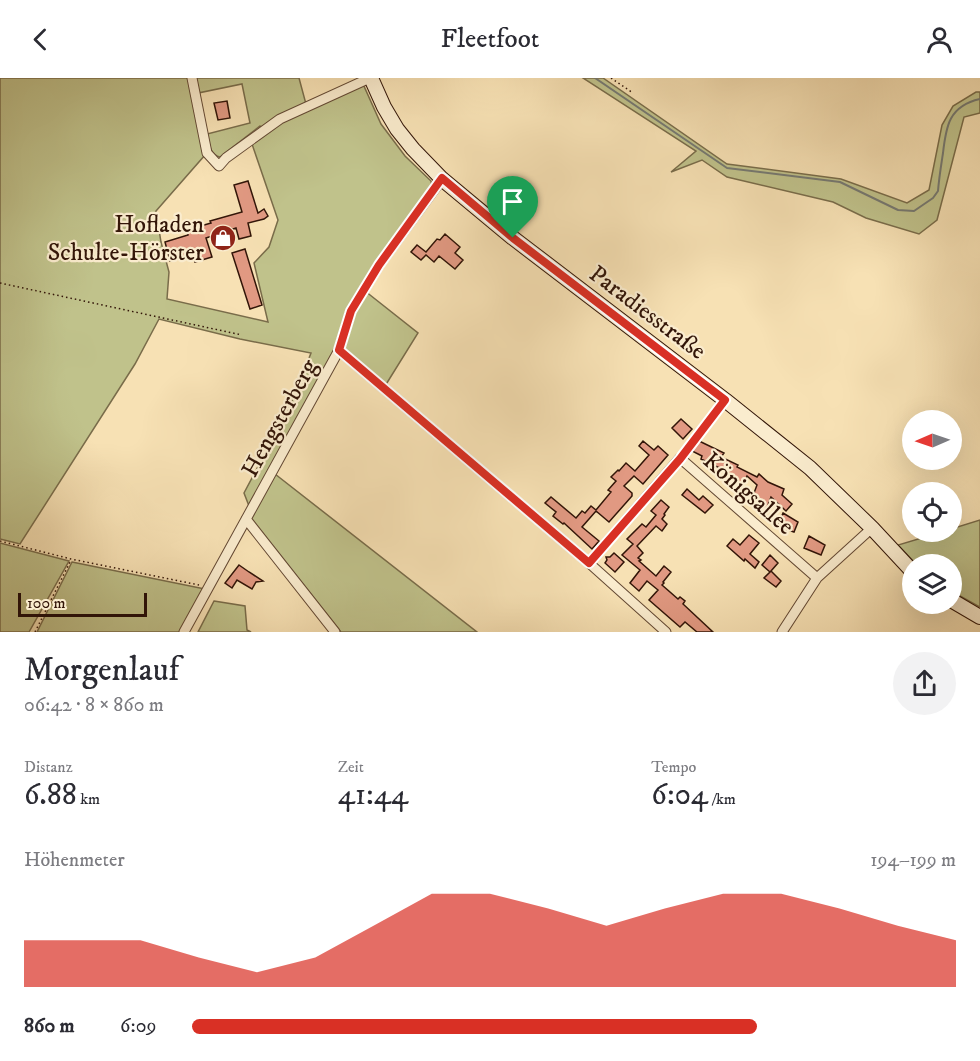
<!DOCTYPE html>
<html lang="de">
<head>
<meta charset="utf-8">
<style>
  body { margin:0; font-family:"IM FELL DW Pica",serif; background:#f2f2f3; color:#2b2b33; height:100vh; display:flex; flex-direction:column; font-size:22px; white-space:nowrap }
  * { box-sizing:border-box; margin:0 }
  p { font-size:20px; color:#7c7c81 }
  .icon { flex:none; width:33px; height:33px; fill:none; stroke:currentColor; stroke-width:2; stroke-linecap:round; stroke-linejoin:round }
  .map { position:relative; height:554px; overflow:hidden }
  .side { display:flex; flex-direction:column; background:#fff; flex:1 }
  .side>* { flex:none }
  .needle { width:39px; rotate:268deg }
  .fabs { position:absolute; left:902px; top:332px; display:grid; gap:12px }
  .fabs a { display:grid; place-items:center; width:60px; height:60px; border-radius:50%; background:#fff; box-shadow:0 6px 24px #0002; font-size:30px }
  .scale { position:absolute; left:18px; bottom:15px; width:129px; box-sizing:border-box; padding-left:6px; border:3px solid #321508; border-top:0; font-size:16px; line-height:21px; white-space:nowrap; color:#321508; -webkit-text-stroke:4px #faecce; paint-order:stroke }
  .pin { position:absolute; display:grid; place-items:center; width:51px; height:51px; color:#fff; margin:-62px -26px; border-radius:50% 50% 50% 0; rotate:-45deg; box-shadow:0 0 6px #0007 }
  .pin .icon { rotate:45deg }
  .round { display:grid; place-items:center; flex:none; width:63px; height:63px; border-radius:32px; background:#f2f2f3 }
  .summary { display:flex; align-items:center; justify-content:space-between; height:102px; padding:0 24px }
  h1 { font-size:33px; font-weight:600; line-height:45px }
  .figures { display:grid; grid-template-columns:repeat(3,1fr); gap:9px; height:102px; padding:6px 24px }
  .figures div { display:grid; align-content:center }
  .figures b { font-size:30px; font-weight:600 }
  .figures small { font-size:16px; font-weight:400 }
  .figures p { font-size:16px }
  .chart { height:168px; padding:12px 24px }
  .chart p { display:flex; justify-content:space-between }
  .chart svg { width:100%; height:108px; margin-top:6px; fill:#d93025; opacity:.7 }
  ul { padding:0 24px; list-style:none; font-size:20px }
  li { display:grid; grid-template-columns:96px 72px 1fr; align-items:center; height:45px }
  li i { height:15px; border-radius:8px; background:#d93025 }
  header { display:flex; justify-content:space-between; align-items:center; height:78px; padding:0 24px; background:#fff; font-size:27px; font-weight:600 }
  .map>svg:first-child { display:block }
  .green { fill:#c0c28b; stroke:#796c4a; stroke-width:1.5 }
  .lines { fill:none; stroke-linecap:round; stroke-linejoin:round }
  .stream { stroke:#757972; stroke-width:2 }
  .building { fill:#e19982; stroke:#321508; stroke-width:1.5 }
  .street-casing { stroke:#634833; stroke-width:11 }
  .secondary-casing { stroke:#321508; stroke-width:16 }
  .path { stroke:#321508; stroke-width:1.5; stroke-dasharray:1.5 3; stroke-linecap:butt }
  .street { stroke:#faecce; stroke-width:9 }
  .secondary { stroke:#faecce; stroke-width:14 }
  .route-casing { stroke:#fff; stroke-width:12 }
  .route { stroke:#d93025; stroke-width:8 }
  .labels { text-anchor:middle; stroke-width:4.5; stroke-linejoin:round; paint-order:stroke }
  .poi-label { font-size:24px; fill:#321508; stroke:#faecce; text-anchor:end }
  .street-label { font-size:24px; fill:#321508; stroke:#faecce }
</style>
</head>
<body>
<header><svg class="icon" aria-label="back" viewBox="0 0 24 24"><path d="M15 5l-7 7 7 7"/></svg>Fleetfoot<svg class="icon" aria-label="person" viewBox="0 0 24 24"><circle cx="12" cy="8" r="4"/><path d="M4 21q1-7 8-7t8 7"/></svg></header>
<div class="map">
<svg width="980" height="554" viewBox="0 0 980 554">
  <rect width="100%" height="100%" fill="#f7e1b4"/>
  <filter id="stains"><feTurbulence type="fractalNoise" baseFrequency=".00333" numOctaves="4"/><feColorMatrix values="0 0 0 0 .2 0 0 0 0 .09 0 0 0 0 .02 0 0 0 .5 -.17"/></filter>
  <radialGradient id="worn" r=".72"><stop offset=".6" stop-color="#630" stop-opacity="0"/><stop offset="1" stop-color="#630" stop-opacity=".3"/></radialGradient>
  <path class="green" d="M 0,0 L 188,0 L 202,69 L 205,77 L 156,133 L 161,164 L 169,194 L 167,221 L 268,244 L 254,185 L 269,169 L 278,142 L 252,66 L 280,44 L 363,6 L 381,46 L 405,78 L 431,103 L 432,109 L 377,185 L 334,273 L 249,428 L 244,415 L 290,328 L 311,275 L 240,261 L 159,241 L 135,286 L 20,466 L 0,461 Z
    M 195,0 L 299,0 L 306,26 L 261,49 L 260,48 L 220,79 C 210,77 209,65 207,56 L 250,45 L 242,6 L 198,15 Z
    M 583,0 L 603,0 L 727,86 L 841,101 L 907,125 L 929,112 L 942,47 L 953,28 L 976,14 L 980,14 L 980,35 L 964,39 L 937,142 L 919,156 L 866,140 L 833,124 L 727,99 L 702,82 L 671,94 L 696,73 Z
    M 365,213 L 418,255 L 385,308 L 341,271 L 352,234 Z
    M 275,396 L 477,554 L 341,554 L 250,440 Z
    M 980,442 L 980,529 L 951,513 L 951,486 L 916,486 L 898,467 L 945,453 L 951,453 L 951,451 Z
    M 0,465 L 69,483 L 29,554 L 0,554 Z
    M 72,484 L 205,511 L 181,554 L 37,554 Z
    M 214,523 L 245,528 L 247,552 L 251,554 L 198,554 Z"/>
  <g class="lines">
    <path class="stream" d="M 595,0 L 727,90 L 840,104 L 898,132 L 914,133 L 933,120 L 938,113 C 939,100 941,88 943,75 C 946,48 949,28 980,21"/>
  </g>
  <path class="building" d="M 227,23 L 230,40 L 218,42 L 214,25 Z
    M 248,103 L 258,135 L 264,131 L 268,138 L 264,141 L 248,145 L 251,158 L 239,161 L 236,150 L 206,160 L 212,179 L 195,184 L 193,176 L 170,183 L 165,164 L 188,157 L 187,152 L 211,145 L 210,143 L 242,134 L 234,107 Z
    M 445,156 L 460,169 L 455,175 L 463,182 L 455,191 L 439,178 L 434,184 L 426,177 L 421,182 L 411,174 L 417,167 L 426,174 L 437,161 L 440,162 Z
    M 245,171 L 262,227 L 250,231 L 232,175 Z
    M 681,341 L 692,351 L 683,361 L 672,350 Z
    M 697,362 L 724,375 L 721,379 L 738,387 L 737,389 L 757,399 L 759,396 L 768,404 L 784,411 L 782,417 L 792,426 L 786,433 L 771,419 L 767,430 L 751,423 L 757,407 L 747,398 L 742,410 L 729,404 L 731,398 L 725,395 L 726,393 L 701,381 L 702,378 L 692,373 Z
    M 643,363 L 654,372 L 658,368 L 668,377 L 643,406 L 634,398 L 624,408 L 632,415 L 632,418 L 609,444 L 596,433 L 582,449 L 599,463 L 592,471 L 564,445 L 563,446 L 553,438 L 556,434 L 545,425 L 551,419 L 576,440 L 582,433 L 585,435 L 591,428 L 596,432 L 611,414 L 608,412 L 616,403 L 611,399 L 618,392 L 619,393 L 626,385 L 635,393 L 649,377 L 639,368 Z
    M 687,411 L 699,422 L 703,418 L 713,427 L 705,435 L 682,417 Z
    M 661,422 L 669,429 L 664,436 L 665,437 L 662,441 L 667,446 L 662,453 L 656,448 L 637,468 L 643,475 L 638,480 L 641,482 L 639,483 L 656,498 L 664,488 L 671,494 L 663,504 L 664,505 L 662,507 L 678,521 L 680,519 L 685,523 L 683,526 L 713,554 L 697,554 L 685,544 L 680,549 L 649,522 L 658,512 L 647,503 L 639,513 L 630,505 L 640,492 L 622,477 L 633,466 L 627,461 L 642,446 L 646,449 L 656,437 L 651,433 Z
    M 783,435 L 798,444 L 794,454 L 788,452 L 784,454 L 780,452 L 779,445 Z
    M 749,457 L 759,465 L 750,476 L 759,484 L 755,490 L 745,481 L 744,483 L 727,468 L 733,461 L 740,467 Z
    M 809,458 L 825,467 L 821,477 L 804,470 Z
    M 614,475 L 624,484 L 615,494 L 605,485 L 607,482 L 606,479 L 610,479 Z
    M 770,477 L 778,485 L 771,493 L 781,503 L 776,509 L 764,500 L 770,494 L 762,487 Z
    M 239,487 L 249,494 L 263,503 L 256,504 L 252,511 L 237,502 L 232,510 L 225,505 Z"/>
  <g class="lines">
    <g class="street-casing">
      <path id="street" d="M 192,0 L 207,75 L 219,88 L 226,80 L 280,41 L 370,0
        M 339,272 L 589,485 L 666,554
        M 246,441 L 335,554
        M 589,485 L 680,380 L 817,500
        M 184,554 L 339,272 L 351,233 L 379,187 L 442,101
        M 782,554 L 817,500 L 872,450"/>
    </g>
    <g class="secondary-casing">
      <path id="secondary" d="M 371,0 L 384,29 L 397,51 L 413,71 L 442,101 L 513,160 L 725,322 L 810,390 L 872,450 L 912,493
        M 951,522 L 980,539"/>
    </g>
    <path class="path" d="M 611,0 L 633,15
      M 0,205 L 242,257
      M 686,373 L 718,331
      M 0,463 L 71,481 L 199,507
      M 35,554 L 71,482"/>
    <use href="#street" class="street"/>
    <use href="#secondary" class="secondary"/>
  </g>
  <g class="lines">
    <g class="route-casing">
      <path id="route" d="M 442,100 L 513,160 L 725,322 L 680,381 L 589,485 L 339,272 L 351,233 L 379,187 Z"/>
    </g>
    <use href="#route" class="route"/>
  </g>
  <defs>
    <g id="shop-disc" transform="scale(1.35)"><circle r="9.5" fill="#8f2418" stroke="#faecce"/><path d="M-5-2.5h2.3a2.7 3.5 0 0 1 5.4 0H5L5.5 6h-11ZM-1.5-2.5h3a1.5 2.3 0 0 0-3 0Z" fill="#fff"/></g>
  </defs>
  <g fill-rule="evenodd">
    <use href="#shop-disc" x="223" y="160"/>
  </g>
  <g class="labels">
    <g class="poi-label">
      <text x="204" y="154">Hofladen<tspan x="204" dy="28">Schulte-Hörster</tspan></text>
    </g>
    <g class="street-label">
      <text transform="translate(648 234) rotate(37)" y="8">Paradiesstraße</text>
      <text transform="translate(279 340) rotate(-61)" y="8">Hengsterberg</text>
      <text transform="translate(749 415) rotate(41)" y="8">Königsallee</text>
    </g>
  </g>
  <rect width="100%" height="100%" filter="url(#stains)"/>
  <rect width="100%" height="100%" fill="url(#worn)"/>
</svg>
<div class="fabs">
<a><svg class="needle" viewBox="-14 -14 28 28"><path d="M0-13l5 13h-10z" fill="#e53935"/><path d="M0 13l5-13h-10z" fill="#7c7c81"/></svg></a>
<a><svg class="icon" aria-label="locate" viewBox="0 0 24 24"><circle cx="12" cy="12" r="6"/><path d="M12 2v4M12 18v4M2 12h4M18 12h4"/></svg></a>
<a><svg class="icon" aria-label="layers" viewBox="0 0 24 24"><path d="M12 4l9 5-9 5-9-5zM3 14l9 5 9-5"/></svg></a>
</div>
<div class="scale">100 m</div>
<div class="pin" style="left:513px;top:160px;background:#1e9e55"><svg class="icon" aria-label="arrive" viewBox="0 0 24 24"><path d="M6 21V4h12l-3 4 3 4H6"/></svg></div>
</div>
<section class="side">
<div class="summary"><div><h1>Morgenlauf</h1><p>06:42 · 8 × 860 m</p></div><a class="round"><svg class="icon" aria-label="share" viewBox="0 0 24 24"><path d="M12 15V3M7 8l5-5 5 5M5 13v7h14v-7"/></svg></a></div>
<div class="figures">
<div><p>Distanz</p><b>6.88<small> km</small></b></div>
<div><p>Zeit</p><b>41:44</b></div>
<div><p>Tempo</p><b>6:04<small> /km</small></b></div>
</div>
<div class="chart"><p><span>Höhenmeter</span>194–199 m</p>
<svg viewBox="0 0 160 44" preserveAspectRatio="none"><path d="M0 44V25L10 25L20 25L30 32L40 38L50 32L60 19L70 6L80 6L90 12L100 19L110 12L120 6L130 6L140 12L150 19L160 25V44z"/></svg>
</div>
<ul>
<li><b>860 m</b>6:09<i style="width:74%"></i></li>
</ul>
</section>
</body>
</html>
